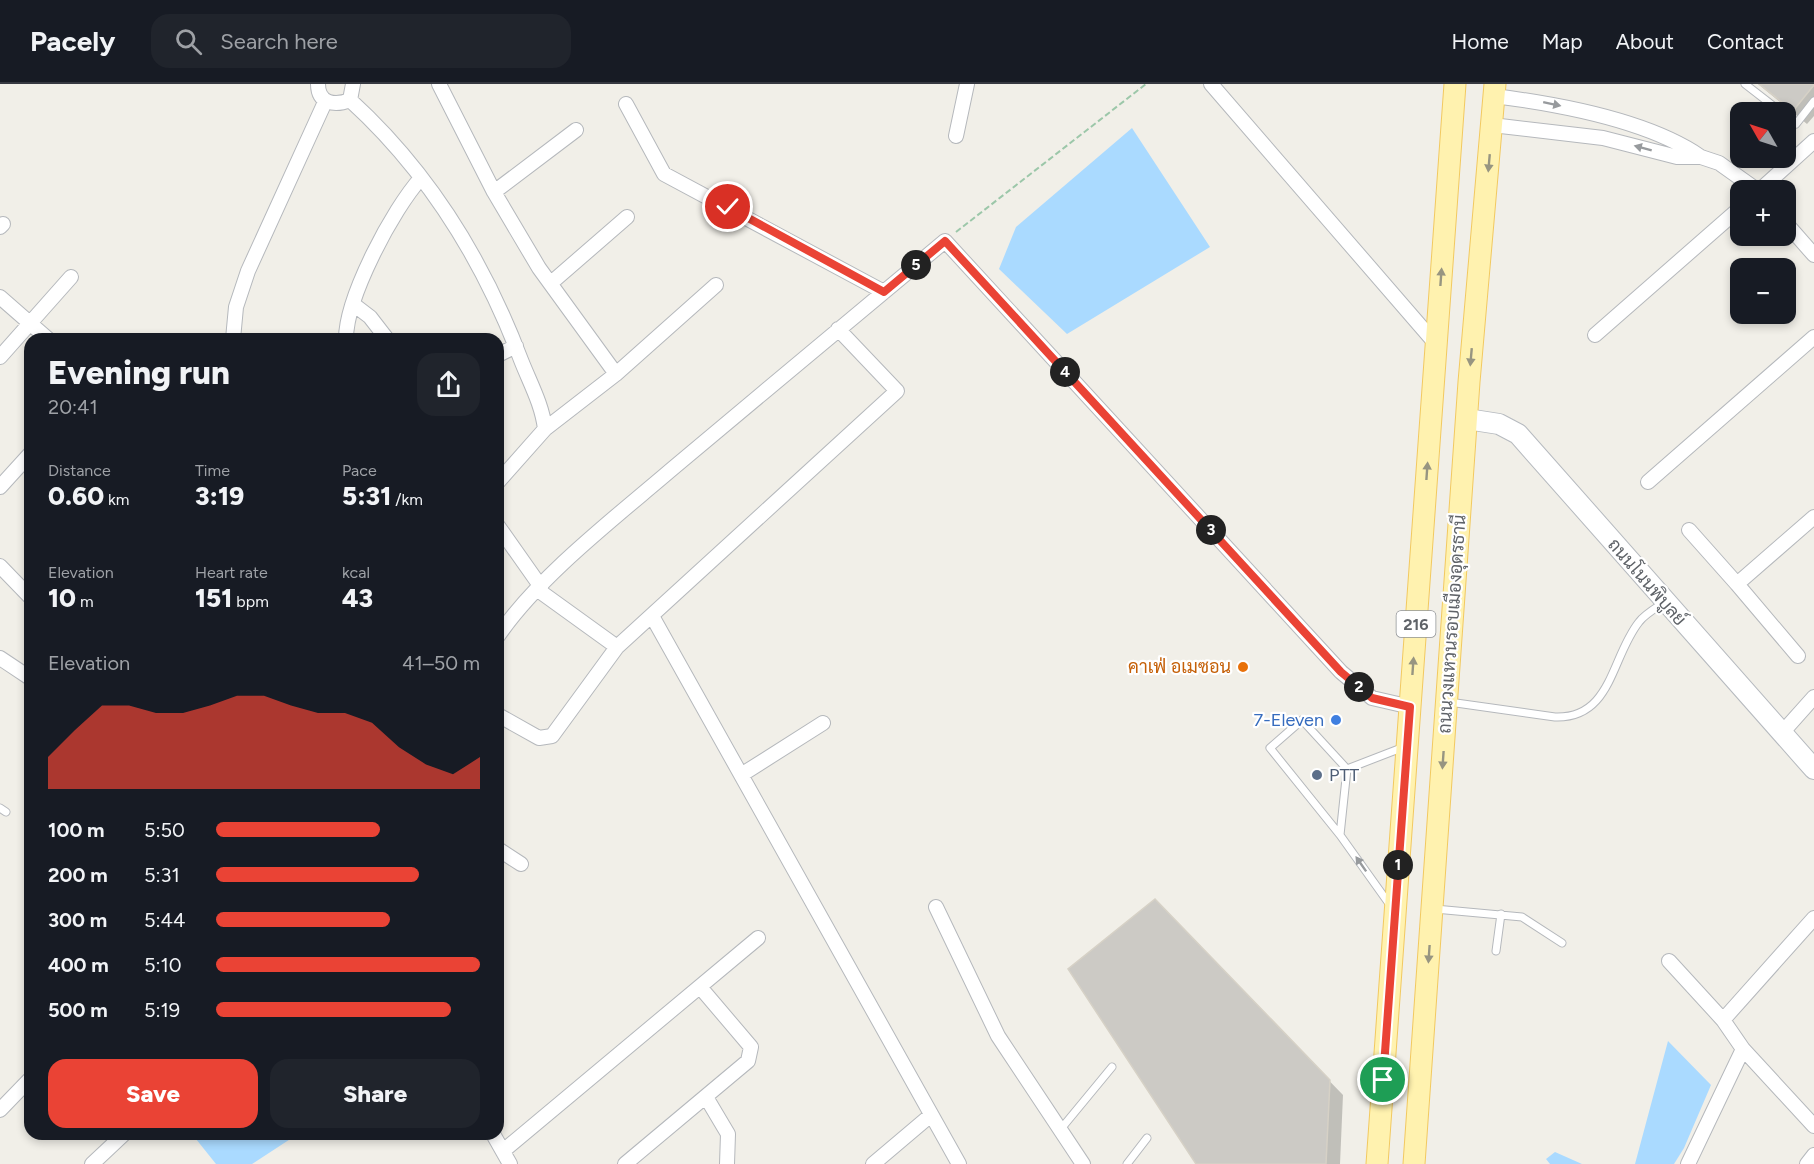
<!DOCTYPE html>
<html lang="en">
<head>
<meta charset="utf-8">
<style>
  body { margin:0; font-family:Figtree,Sarabun,sans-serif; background:#20242c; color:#f1f3f6; height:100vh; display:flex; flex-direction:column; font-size:22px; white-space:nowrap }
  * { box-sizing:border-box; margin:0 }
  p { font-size:20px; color:#9ea1a6 }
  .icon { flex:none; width:33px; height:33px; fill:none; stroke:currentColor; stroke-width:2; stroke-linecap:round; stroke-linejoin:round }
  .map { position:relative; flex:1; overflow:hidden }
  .side { position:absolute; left:24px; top:249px; width:480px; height:807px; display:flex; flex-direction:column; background:#171b24; border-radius:18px; box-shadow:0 3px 9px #0003 }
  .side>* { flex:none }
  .needle { width:39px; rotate:309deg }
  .controls { position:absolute; left:1730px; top:18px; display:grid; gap:12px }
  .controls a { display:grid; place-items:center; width:66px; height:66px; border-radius:12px; background:#171b24; box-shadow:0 3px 9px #0003; font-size:30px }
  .pin { position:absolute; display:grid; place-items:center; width:51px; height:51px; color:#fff; margin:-26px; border:3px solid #fff; border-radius:50%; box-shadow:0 2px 6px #0007 }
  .km { position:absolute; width:30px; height:30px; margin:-15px; border-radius:50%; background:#222; color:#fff; font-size:16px; line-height:30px; text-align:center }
  .round { display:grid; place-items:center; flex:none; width:63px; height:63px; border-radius:18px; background:#20242c }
  .head { display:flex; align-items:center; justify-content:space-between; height:102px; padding:0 24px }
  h1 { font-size:33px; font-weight:800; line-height:45px }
  .stats { display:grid; grid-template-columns:repeat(3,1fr); gap:9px; height:102px; padding:6px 24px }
  .stats div { display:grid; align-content:center }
  .stats b { font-size:26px; font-weight:800 }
  .stats small { font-size:16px; font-weight:400 }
  .stats p { font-size:16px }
  .chart { height:168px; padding:12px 24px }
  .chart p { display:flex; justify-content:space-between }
  .chart svg { width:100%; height:108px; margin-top:6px; fill:#ea4335; opacity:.7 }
  .button { display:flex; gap:12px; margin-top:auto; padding:12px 24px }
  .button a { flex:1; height:69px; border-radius:18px; background:#ea4335; color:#fff; font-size:24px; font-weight:800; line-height:69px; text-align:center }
  .button a+a { background:#20242c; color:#f1f3f6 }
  ul { padding:0 24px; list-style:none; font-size:20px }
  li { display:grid; grid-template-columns:96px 72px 1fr; align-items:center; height:45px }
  li i { height:15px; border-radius:8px; background:#ea4335 }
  header { display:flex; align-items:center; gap:36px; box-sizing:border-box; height:84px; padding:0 30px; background:#171b24; border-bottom:2px solid #363941 }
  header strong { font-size:28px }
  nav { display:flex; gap:33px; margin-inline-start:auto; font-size:21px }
  .search { width:420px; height:54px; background:#20242c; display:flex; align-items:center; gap:15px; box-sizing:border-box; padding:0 21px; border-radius:18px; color:#9ea1a6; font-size:22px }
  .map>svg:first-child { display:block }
  .water { fill:#aadaff }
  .shadow { fill:#0003 }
  .building { fill:#cccac5; stroke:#d6d1c6; stroke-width:1.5 }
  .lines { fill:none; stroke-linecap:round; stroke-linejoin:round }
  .lane-casing { stroke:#b5b8bc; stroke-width:9 }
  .street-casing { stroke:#b5b8bc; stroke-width:16 }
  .secondary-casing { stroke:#b6babf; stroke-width:22 }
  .primary-casing { stroke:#f2c960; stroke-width:23 }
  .path { stroke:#9cc7a9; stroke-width:2; stroke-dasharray:6 3; stroke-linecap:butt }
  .lane { stroke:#fff; stroke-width:7 }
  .street { stroke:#fff; stroke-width:14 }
  .secondary { stroke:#fff; stroke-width:20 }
  .primary { stroke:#fff2af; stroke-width:21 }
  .oneway { fill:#979a9d }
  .oneway2 { fill:#979581 }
  .route-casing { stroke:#fff; stroke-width:12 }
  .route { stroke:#ea4335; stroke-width:8 }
  .food-dot { fill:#e8710a; stroke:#fff; stroke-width:2 }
  .shop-dot { fill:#3f7fe0; stroke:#fff; stroke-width:2 }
  .service-dot { fill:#5c6f8a; stroke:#fff; stroke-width:2 }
  .labels { text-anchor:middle; stroke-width:4.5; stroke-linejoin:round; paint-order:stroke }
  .shield { fill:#fff; stroke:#8f9295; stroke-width:1.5 }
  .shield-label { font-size:16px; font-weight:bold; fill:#5f6368 }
  .street-label { font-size:18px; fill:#5f6368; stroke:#fff }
  .food-label { font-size:18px; fill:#c56008; stroke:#fff; text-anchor:end }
  .shop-label { font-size:18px; fill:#366cbe; stroke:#fff; text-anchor:end }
  .service-label { font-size:18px; fill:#4e5e75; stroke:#fff; text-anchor:start }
</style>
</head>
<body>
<header>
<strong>Pacely</strong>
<div class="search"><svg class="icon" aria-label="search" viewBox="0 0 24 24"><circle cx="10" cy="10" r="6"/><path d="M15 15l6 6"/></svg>Search here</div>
<nav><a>Home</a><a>Map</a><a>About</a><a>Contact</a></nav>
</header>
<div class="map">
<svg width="1814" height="1080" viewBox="0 0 1814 1080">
  <rect width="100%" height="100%" fill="#f1efe8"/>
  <path class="water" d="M 1132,44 L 1210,163 L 1067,250 L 999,185 L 1016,143 Z
    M 1668,957 L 1711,1001 L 1684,1064 L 1674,1080 L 1635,1080 Z
    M 192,1050 L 298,1050 L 252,1080 L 216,1080 Z
    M 1555,1068 L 1582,1080 L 1550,1080 L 1546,1075 Z"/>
  <path class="shadow" d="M 1758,0 L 1814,0 L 1814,32 L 1807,40 Z
    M 1169,831 L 1343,1011 L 1340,1080 L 1197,1080 Z"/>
  <path class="building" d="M 1759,0 L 1814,0 L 1814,1 L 1793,27 Z
    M 1155,815 L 1330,996 L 1326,1080 L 1196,1080 L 1068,885 Z"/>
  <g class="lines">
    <g class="lane-casing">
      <path id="lane" d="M 1745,0 L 1781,28
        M 1785,32 L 1796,40 L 1814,17
        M 1449,618 L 1555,633 C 1612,635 1611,573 1639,538 C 1645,530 1656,524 1665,518
        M 0,724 L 6,728
        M 1340,751 L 1270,664 L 1302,636 L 1347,685
        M 1390,821 L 1340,751 L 1347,685 L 1404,663
        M 1435,825 L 1522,833 L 1562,859
        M 1496,867 L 1501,830
        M 1060,1046 L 1112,983
        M 1127,1080 L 1147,1054"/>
    </g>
    <g class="street-casing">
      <path id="street" d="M 318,0 C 318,20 335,22 350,16 L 353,0
        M 439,0 L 494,108 L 539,184 L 616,290
        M 1211,0 L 1436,260
        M 1494,12 C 1557,20 1649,37 1701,73
        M 350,16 C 428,87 484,178 521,276 C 530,299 542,320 545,345
        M 626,20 L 664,90 L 884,208
        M 1492,41 L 1603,54 L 1677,73 L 1701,73 L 1719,79 L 1757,106
        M 956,52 L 967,0
        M 1760,106 L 1814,57
        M 494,108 L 576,46
        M 1785,138 L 1814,171
        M 0,143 L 3,140
        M 551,199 L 627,133
        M 0,213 L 48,255
        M 353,220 L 370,233 L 387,255
        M 1595,251 L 1740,124
        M 233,255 L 236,223 L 248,187 L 325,18
        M 346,255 C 346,213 393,125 421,94
        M 498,271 L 516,262
        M 0,273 L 71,193
        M 498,398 L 545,345 L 616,290 L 716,201
        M 1648,398 L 1814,253
        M 0,403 L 30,370
        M 498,442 L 541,503
        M 1689,446 L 1737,500 L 1814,433
        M 0,482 L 30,513
        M 1737,500 L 1798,572
        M 538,506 L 617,563
        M 652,532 L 959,1080
        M 498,552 C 539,492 616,433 672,385 C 763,309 854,232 945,157 L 1341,588 L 1372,614 L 1411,623
        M 0,574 L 30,594
        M 498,631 L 539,654 L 552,652 L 617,563 L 897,307 L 838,245
        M 1781,650 L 1814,613
        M 741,691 L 823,639
        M 498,765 L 521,780
        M 936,823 L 998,952 L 1083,1080
        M 1669,877 L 1723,936 L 1743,965 L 1814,1042
        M 1723,936 L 1814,834
        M 706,1013 L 728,1050 L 727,1080
        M 0,1026 L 30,995
        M 493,1050 L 510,1080
        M 503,1067 L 758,854
        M 92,1080 L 124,1050
        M 625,1080 L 748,977 L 751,963 L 700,903
        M 873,1080 L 931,1031
        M 1688,1080 L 1743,965
        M 1807,1080 L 1814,1071"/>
    </g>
    <g class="secondary-casing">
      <path id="secondary" d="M 1467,335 L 1499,340 L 1518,350 L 1814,685"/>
    </g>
    <g class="primary-casing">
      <path id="primary" d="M 1377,1080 L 1455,0
        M 1414,1080 L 1469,298 L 1495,0"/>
    </g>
    <path class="path" d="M 956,148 L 1146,0"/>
    <use href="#lane" class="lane"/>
    <use href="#street" class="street"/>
    <use href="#secondary" class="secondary"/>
    <use href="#primary" class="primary"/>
  </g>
  <defs><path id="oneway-solid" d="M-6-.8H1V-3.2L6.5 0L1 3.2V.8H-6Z" transform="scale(1.5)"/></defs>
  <g class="oneway">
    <use href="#oneway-solid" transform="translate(1552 20) rotate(12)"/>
    <use href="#oneway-solid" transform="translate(1643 64) rotate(-165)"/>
    <use href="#oneway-solid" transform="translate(1361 780) rotate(-125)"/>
  </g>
  <g class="oneway2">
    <use href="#oneway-solid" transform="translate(1489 79) rotate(95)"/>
    <use href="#oneway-solid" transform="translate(1441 193) rotate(-86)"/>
    <use href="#oneway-solid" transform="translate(1471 273) rotate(95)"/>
    <use href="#oneway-solid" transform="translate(1427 387) rotate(-86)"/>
    <use href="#oneway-solid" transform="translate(1413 582) rotate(-86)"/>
    <use href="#oneway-solid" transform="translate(1443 676) rotate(94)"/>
    <use href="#oneway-solid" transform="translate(1429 870) rotate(94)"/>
  </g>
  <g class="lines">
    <g class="route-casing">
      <path id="route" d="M 728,123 L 884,208 L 945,157 L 1341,588 L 1372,614 L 1410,623 L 1383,996"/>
    </g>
    <use href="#route" class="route"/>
  </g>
  <circle class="food-dot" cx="1243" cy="583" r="6"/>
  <circle class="shop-dot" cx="1336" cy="636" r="6"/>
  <circle class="service-dot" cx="1317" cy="691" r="6"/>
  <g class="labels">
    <rect class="shield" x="1396.5" y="527" width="39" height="26" rx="4.5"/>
    <g class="shield-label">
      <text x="1416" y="546">216</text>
    </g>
    <g class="street-label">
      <text transform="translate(1647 498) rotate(49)" y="6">ถนนโนนพิบูลย์</text>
      <text transform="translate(1452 540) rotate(-86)" y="6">ถนนวงแหวนรอบเมืองอุดรธานี</text>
    </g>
    <g class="food-label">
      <text x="1231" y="589">คาเฟ่ อเมซอน</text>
    </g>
    <g class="shop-label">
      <text x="1324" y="642">7-Eleven</text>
    </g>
    <g class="service-label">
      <text x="1329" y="697">PTT</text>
    </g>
  </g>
</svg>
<div class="controls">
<a><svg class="needle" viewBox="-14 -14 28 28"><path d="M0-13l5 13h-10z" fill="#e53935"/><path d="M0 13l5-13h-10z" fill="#9ea1a6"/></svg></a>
<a>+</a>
<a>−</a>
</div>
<div class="pin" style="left:1383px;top:996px;background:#1e9e55"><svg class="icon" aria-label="arrive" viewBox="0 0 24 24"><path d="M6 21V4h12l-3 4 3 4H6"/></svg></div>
<div class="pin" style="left:728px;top:123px;background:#d93025"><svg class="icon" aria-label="check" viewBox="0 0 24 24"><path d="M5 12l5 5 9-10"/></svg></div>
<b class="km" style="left:1398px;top:781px">1</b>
<b class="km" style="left:1359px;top:603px">2</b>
<b class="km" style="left:1211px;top:446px">3</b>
<b class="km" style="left:1065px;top:288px">4</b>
<b class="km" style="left:916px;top:181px">5</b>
<section class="side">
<div class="head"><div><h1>Evening run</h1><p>20:41</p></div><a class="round"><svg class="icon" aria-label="share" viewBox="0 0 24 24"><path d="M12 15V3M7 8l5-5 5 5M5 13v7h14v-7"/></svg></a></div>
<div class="stats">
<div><p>Distance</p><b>0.60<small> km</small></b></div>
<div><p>Time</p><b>3:19</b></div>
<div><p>Pace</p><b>5:31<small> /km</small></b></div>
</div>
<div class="stats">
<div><p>Elevation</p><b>10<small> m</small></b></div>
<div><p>Heart rate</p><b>151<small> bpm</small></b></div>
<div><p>kcal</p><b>43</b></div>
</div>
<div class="chart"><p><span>Elevation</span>41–50 m</p>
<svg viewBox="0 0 160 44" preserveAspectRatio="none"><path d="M0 44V31L10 20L20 10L30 10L40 13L50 13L60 10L70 6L80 6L90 10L100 13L110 13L120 17L130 27L140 34L150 38L160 31V44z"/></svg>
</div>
<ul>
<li><b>100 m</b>5:50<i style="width:62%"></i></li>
<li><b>200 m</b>5:31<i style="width:77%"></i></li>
<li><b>300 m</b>5:44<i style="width:66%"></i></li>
<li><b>400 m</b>5:10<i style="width:100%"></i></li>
<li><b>500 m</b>5:19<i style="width:89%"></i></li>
</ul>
<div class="button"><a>Save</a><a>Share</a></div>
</section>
</div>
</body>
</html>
